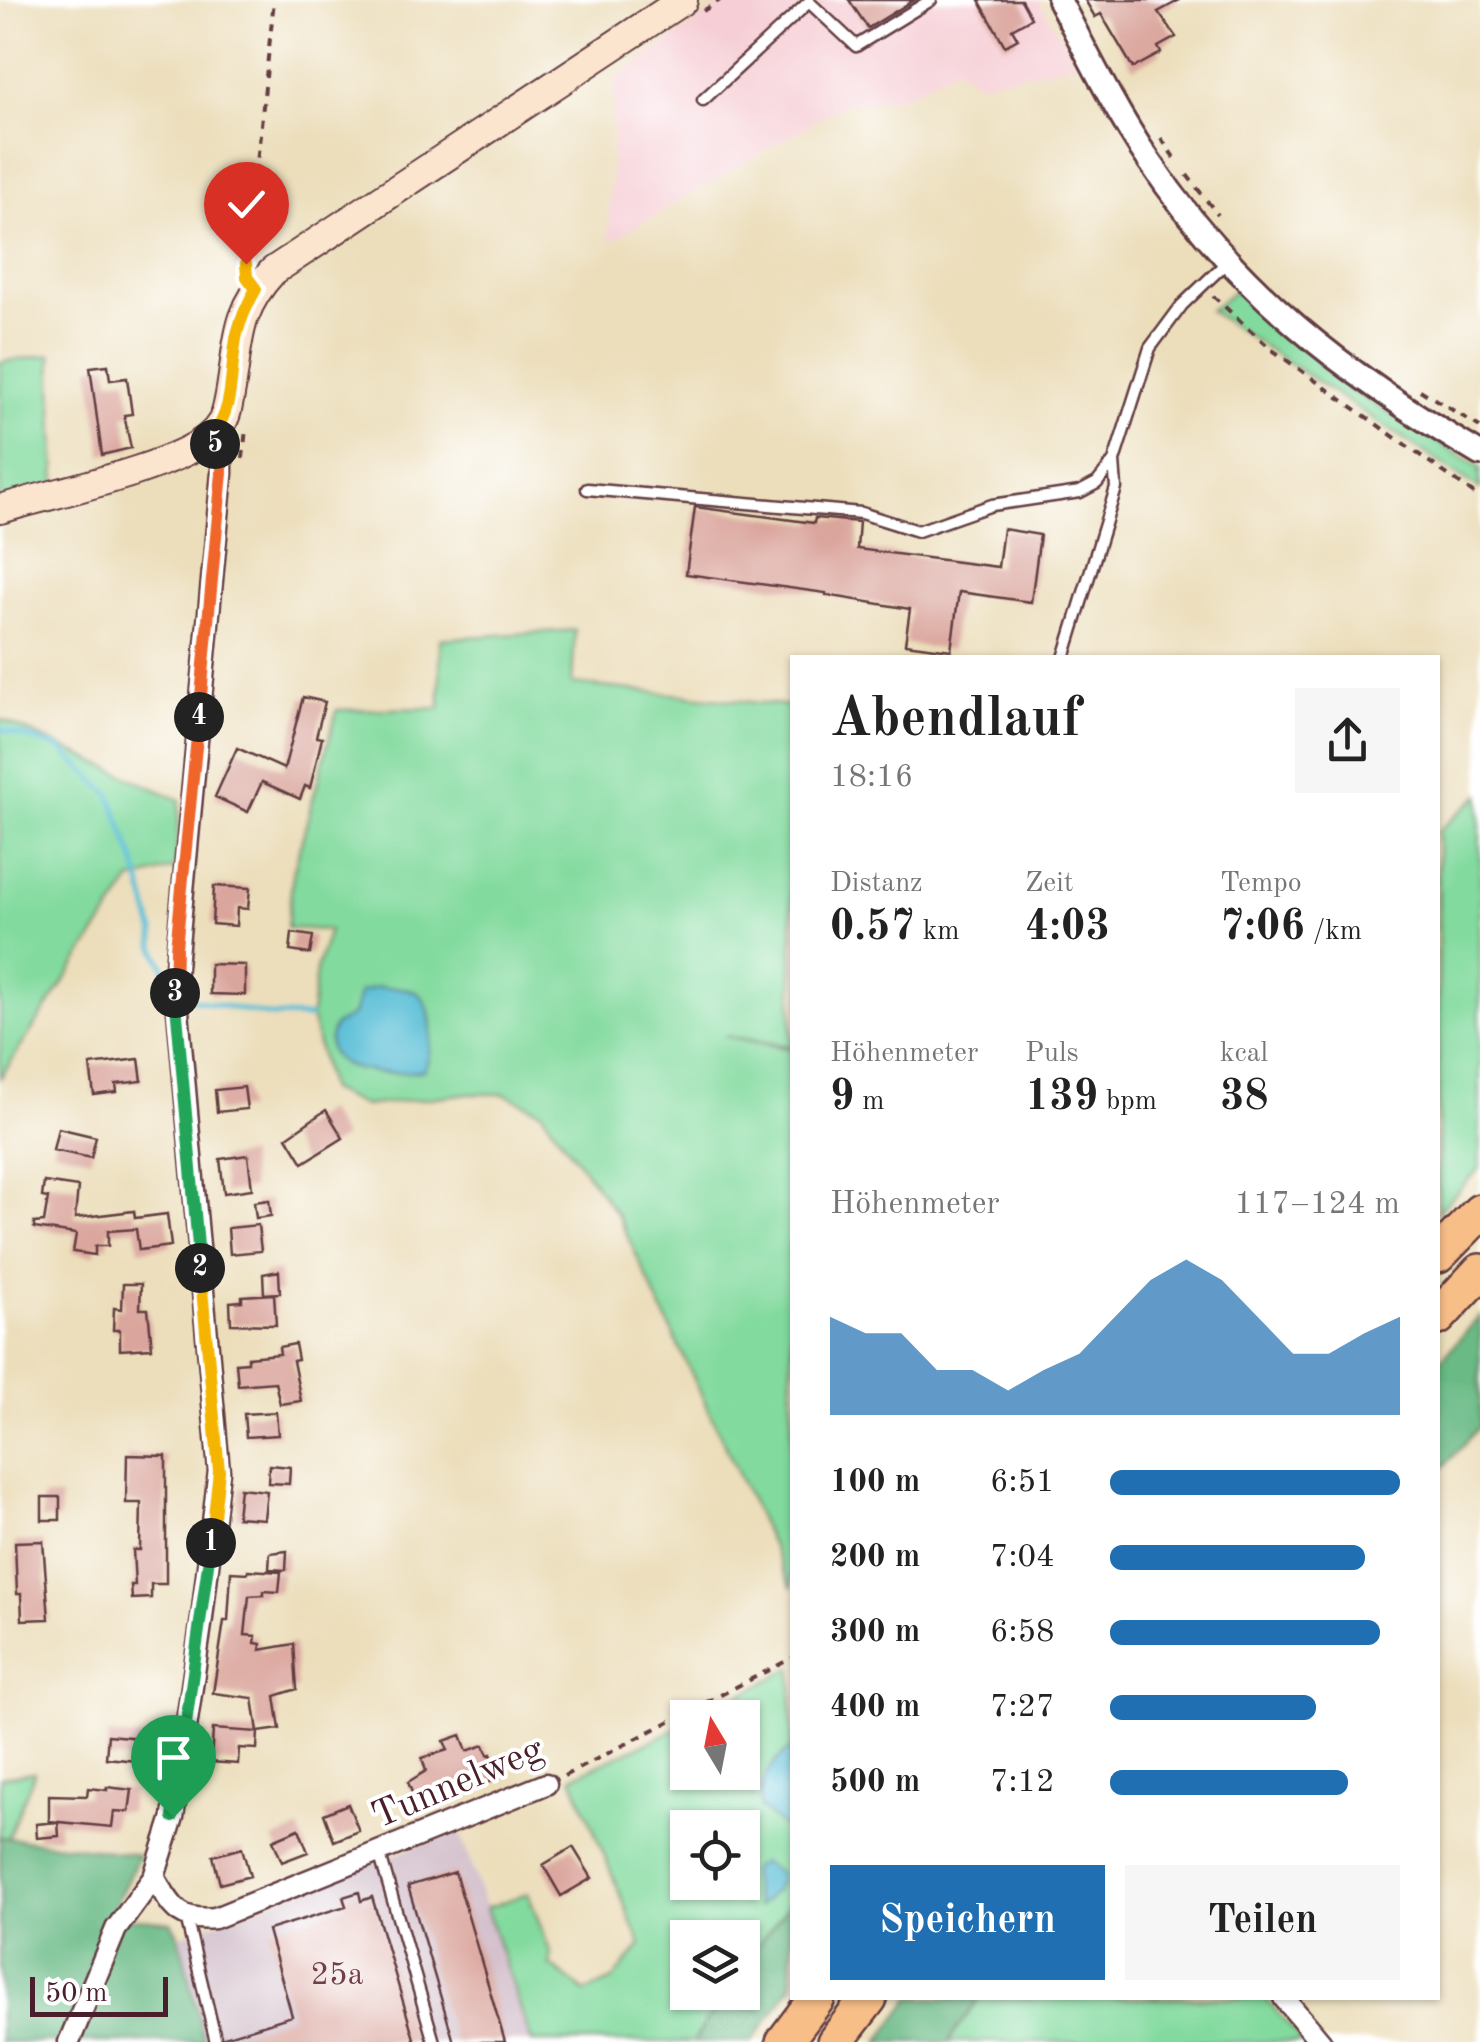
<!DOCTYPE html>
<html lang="de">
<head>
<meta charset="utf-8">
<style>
  body { margin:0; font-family:"Old Standard TT",serif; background:#f6f6f6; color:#222; height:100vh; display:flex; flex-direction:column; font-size:38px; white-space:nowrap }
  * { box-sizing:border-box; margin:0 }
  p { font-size:32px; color:#767676 }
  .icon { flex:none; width:55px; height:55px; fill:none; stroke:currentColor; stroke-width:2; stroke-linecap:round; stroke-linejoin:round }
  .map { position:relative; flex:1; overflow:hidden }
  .side { position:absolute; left:790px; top:655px; width:650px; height:1345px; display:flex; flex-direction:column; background:#fff; border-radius:0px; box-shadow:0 2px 8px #0004 }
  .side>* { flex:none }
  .needle { width:65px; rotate:350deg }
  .buttons { position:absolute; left:670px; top:1700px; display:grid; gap:20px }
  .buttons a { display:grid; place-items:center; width:90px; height:90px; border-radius:0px; background:#fff; box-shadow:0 2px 8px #0004; font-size:50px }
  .scale { position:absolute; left:30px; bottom:25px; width:138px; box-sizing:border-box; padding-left:10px; border:5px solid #4a1f2b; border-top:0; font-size:28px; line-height:35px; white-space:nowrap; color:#4a1f2b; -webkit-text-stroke:8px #fff; paint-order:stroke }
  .pin { position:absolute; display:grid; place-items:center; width:85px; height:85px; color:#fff; margin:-102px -42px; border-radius:50% 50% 50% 0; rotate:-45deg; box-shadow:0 0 10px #0007 }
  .pin .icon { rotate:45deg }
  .km { position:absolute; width:50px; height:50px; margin:-25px; border-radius:50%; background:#222; color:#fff; font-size:28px; line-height:50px; text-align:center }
  .round { display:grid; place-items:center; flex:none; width:105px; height:105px; border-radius:0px; background:#f6f6f6 }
  .headline { display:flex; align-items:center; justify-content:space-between; height:170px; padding:0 40px }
  h1 { font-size:55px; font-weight:800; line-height:75px }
  .metrics { display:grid; grid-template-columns:repeat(3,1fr); gap:15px; height:170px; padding:10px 40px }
  .metrics div { display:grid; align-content:center }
  .metrics b { font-size:42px; font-weight:800 }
  .metrics small { font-size:28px; font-weight:400 }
  .metrics p { font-size:28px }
  .chart { height:280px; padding:20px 40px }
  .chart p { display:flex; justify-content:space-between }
  .chart svg { width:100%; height:180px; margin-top:10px; fill:#1f6fb2; opacity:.7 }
  .cta { display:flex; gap:20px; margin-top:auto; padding:20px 40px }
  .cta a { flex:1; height:115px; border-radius:0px; background:#1f6fb2; color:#fff; font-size:40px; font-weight:800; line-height:115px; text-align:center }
  .cta a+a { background:#f6f6f6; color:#222 }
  ul { padding:0 40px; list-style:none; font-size:32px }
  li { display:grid; grid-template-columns:160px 120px 1fr; align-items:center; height:75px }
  li i { height:25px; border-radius:12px; background:#1f6fb2 }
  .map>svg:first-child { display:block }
  .built { fill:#f6cfd6 }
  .industrial { fill:#d1bdc9 }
  .green { fill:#82da9e; stroke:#667c64; stroke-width:2.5; fill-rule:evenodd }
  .forest { fill:#69ba85; stroke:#5a6c58; stroke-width:2.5 }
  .water { fill:#58bed6; stroke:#516e80; stroke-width:2.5 }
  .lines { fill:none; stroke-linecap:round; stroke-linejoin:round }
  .stream { stroke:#58bed6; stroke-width:5 }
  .building { fill:#daa59c }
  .service-casing { stroke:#623c41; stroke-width:15 }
  .minor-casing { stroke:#623c41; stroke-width:25 }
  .tertiary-casing { stroke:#623c41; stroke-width:28 }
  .secondary-casing { stroke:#623c41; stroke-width:32 }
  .motorway-casing { stroke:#623c41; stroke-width:40 }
  .path { stroke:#623c41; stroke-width:4; stroke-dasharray:8 8; stroke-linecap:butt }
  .service { stroke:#fff; stroke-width:10 }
  .minor { stroke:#fff; stroke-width:20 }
  .tertiary { stroke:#fff; stroke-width:22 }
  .secondary { stroke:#fce5cf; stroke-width:28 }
  .motorway { stroke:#f7be88; stroke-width:35 }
  .split-1-casing { stroke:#fff; stroke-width:20 }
  .split-2-casing { stroke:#fff; stroke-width:20 }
  .split-3-casing { stroke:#fff; stroke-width:20 }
  .split-4-casing { stroke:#fff; stroke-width:20 }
  .split-5-casing { stroke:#fff; stroke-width:20 }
  .split-6-casing { stroke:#fff; stroke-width:20 }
  .split-1 { stroke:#22a559; stroke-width:12 }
  .split-2 { stroke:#f5b400; stroke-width:12 }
  .split-3 { stroke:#22a559; stroke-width:12 }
  .split-4 { stroke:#f0652b; stroke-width:12 }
  .split-5 { stroke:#f0652b; stroke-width:12 }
  .split-6 { stroke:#f5b400; stroke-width:12 }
  .labels { text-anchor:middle; stroke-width:8; stroke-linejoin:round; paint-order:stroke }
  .number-label { font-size:32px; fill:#6e4047 }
  .street-label { font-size:38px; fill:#4a1f2b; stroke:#fff }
</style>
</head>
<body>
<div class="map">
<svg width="1480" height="2042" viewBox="0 0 1480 2042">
  <rect width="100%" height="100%" fill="#fff"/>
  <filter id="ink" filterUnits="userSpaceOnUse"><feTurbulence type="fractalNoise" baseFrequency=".01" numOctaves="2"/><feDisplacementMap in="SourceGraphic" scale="20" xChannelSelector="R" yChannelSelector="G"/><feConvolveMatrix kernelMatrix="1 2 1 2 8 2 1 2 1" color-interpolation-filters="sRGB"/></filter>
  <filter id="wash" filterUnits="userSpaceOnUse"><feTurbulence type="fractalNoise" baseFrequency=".0048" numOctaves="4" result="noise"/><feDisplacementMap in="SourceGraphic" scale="40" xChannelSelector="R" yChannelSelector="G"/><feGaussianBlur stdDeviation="2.25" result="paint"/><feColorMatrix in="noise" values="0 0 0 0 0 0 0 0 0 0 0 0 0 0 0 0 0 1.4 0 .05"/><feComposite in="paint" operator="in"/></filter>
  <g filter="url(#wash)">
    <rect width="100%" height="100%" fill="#ecdebb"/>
    <path class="built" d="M 727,0 L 1038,0 L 1078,63 L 977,83 L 957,67 L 899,98 L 845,104 L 608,243 L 615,79 Z"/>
    <path class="industrial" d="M 459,1830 L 532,2042 L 204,2042 L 179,1936 Z"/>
    <path class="green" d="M 1235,290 L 1352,391 L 1480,467 L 1480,489 L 1210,311 Z
      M 51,355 L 56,485 L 0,500 L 0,362 Z
      M 575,630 L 572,684 L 792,706 L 792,1046 L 724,1036 L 792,1049 L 792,1589 L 618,1216 L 541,1111 L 505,1094 L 462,1094 L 364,1106 L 329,1090 L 311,1016 L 316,970 L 329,930 L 287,928 L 293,873 L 337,710 L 440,708 L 440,639 Z
      M 0,719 L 180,800 L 175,868 L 131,881 L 0,1078 Z
      M 1480,795 L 1480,1168 L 1438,1212 L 1438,831 Z
      M 792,1668 L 792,1901 L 743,1965 L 742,1938 L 688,1938 L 688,1992 L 726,1993 L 697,2042 L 532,2042 L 486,1908 L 528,1893 L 551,1954 L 550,1967 L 553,1967 L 585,1992 L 613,1980 L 641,1945 L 572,1777 L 687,1724 L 688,1772 L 742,1772 L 742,1718 L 699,1717 ZM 688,1828 L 742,1828 L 742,1882 L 688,1882 Z
      M 35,1772 L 8,1838 L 0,1837 L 0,1777 Z
      M 980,1998 L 1265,1998 L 1303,2042 L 948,2042 Z"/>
    <path class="forest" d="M 1480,1316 L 1480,1426 L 1438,1473 L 1438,1363 Z
      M 0,1837 L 139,1855 L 110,1916 L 171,1922 L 179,1936 L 204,2042 L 0,2042 Z
      M 792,1901 L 792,1985 L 752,2042 L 693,2042 L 725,1993 L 742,1992 L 743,1964 Z
      M 911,1998 L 980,1998 L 948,2042 L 879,2042 Z"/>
    <path class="water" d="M 378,987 C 390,988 407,986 417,993 C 436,1005 433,1053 424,1070 C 395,1076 307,1077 335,1025 L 353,1015 L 360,992 Z
      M 792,1747 L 792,1826 L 784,1828 L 760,1807 C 759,1780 771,1763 792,1747 Z
      M 762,1862 L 779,1872 C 783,1888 768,1898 757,1907 L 750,1870 Z"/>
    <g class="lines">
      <path class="stream" d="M 0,729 L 60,748 L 110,795 L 135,861 L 154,931 L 154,945 L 166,972
        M 187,998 L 272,1016 L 310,1017"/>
    </g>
    <g id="blocks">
      <path class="building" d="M 849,0 L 914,0 L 868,28 Z
        M 979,0 L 1021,0 L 1031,18 L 1012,29 L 1018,39 L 1005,46 Z
        M 1085,0 L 1180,0 L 1158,12 L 1176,37 L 1158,47 L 1161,53 L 1133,68 L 1101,14 L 1095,17 Z
        M 108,365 L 110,380 L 127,378 L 132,414 L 124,415 L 131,448 L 102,455 L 90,367 Z
        M 695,507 L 814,523 L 815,518 L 859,522 L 857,549 L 998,567 L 1003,529 L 1040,535 L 1031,602 L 959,592 L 951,650 L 905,644 L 910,609 L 826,595 L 826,593 L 686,574 Z
        M 303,697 L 325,702 L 316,737 L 322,738 L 310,788 L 305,786 L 300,799 L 262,782 L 248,812 L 215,797 L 237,748 L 284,769 Z
        M 214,886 L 250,888 L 248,909 L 237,908 L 236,926 L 212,924 Z
        M 292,933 L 313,936 L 310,954 L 290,951 Z
        M 210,964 L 245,965 L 245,995 L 210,994 Z
        M 139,1059 L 142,1081 L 116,1084 L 117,1092 L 94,1095 L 90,1065 Z
        M 244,1087 L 247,1109 L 217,1112 L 215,1090 Z
        M 326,1110 L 343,1138 L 303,1163 L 287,1137 Z
        M 58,1128 L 96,1137 L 91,1158 L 53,1150 Z
        M 248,1155 L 252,1189 L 224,1193 L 220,1159 Z
        M 44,1182 L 78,1187 L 75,1218 L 134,1211 L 135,1218 L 167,1214 L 171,1246 L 139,1250 L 136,1229 L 108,1231 L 108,1246 L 95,1246 L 95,1255 L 73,1252 L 76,1234 L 34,1228 L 34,1223 L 44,1222 L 48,1198 L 42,1197 Z
        M 269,1200 L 271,1216 L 256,1218 L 254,1202 Z
        M 258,1225 L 261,1251 L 230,1254 L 228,1228 Z
        M 279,1271 L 280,1293 L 264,1294 L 263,1274 Z
        M 123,1284 L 141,1284 L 140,1309 L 148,1309 L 152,1348 L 120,1350 L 120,1330 L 113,1330 L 114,1308 L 122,1309 Z
        M 274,1294 L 276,1325 L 231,1324 L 230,1302 L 242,1301 L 242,1296 Z
        M 295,1344 L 298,1360 L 293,1361 L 301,1401 L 280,1404 L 275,1382 L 238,1385 L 236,1363 L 248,1362 L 248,1357 L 280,1354 L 279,1347 Z
        M 276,1412 L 278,1435 L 246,1437 L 244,1414 Z
        M 127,1455 L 166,1456 L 166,1584 L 151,1584 L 151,1598 L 132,1599 L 131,1585 L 135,1585 L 133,1550 L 140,1550 L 141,1503 L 126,1503 Z
        M 269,1465 L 290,1467 L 289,1484 L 268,1483 Z
        M 240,1488 L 267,1491 L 264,1519 L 237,1517 Z
        M 42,1497 L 60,1497 L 60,1520 L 42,1520 Z
        M 43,1541 L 49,1619 L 22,1620 L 21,1594 L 17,1594 L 15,1542 Z
        M 287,1551 L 286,1570 L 269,1569 L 270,1553 Z
        M 248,1570 L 281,1572 L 279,1592 L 264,1591 L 264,1595 L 249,1596 L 245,1635 L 256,1636 L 255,1643 L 261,1644 L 260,1650 L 294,1644 L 297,1689 L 275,1696 L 280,1729 L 258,1732 L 257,1749 L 239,1748 L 238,1764 L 211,1762 L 213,1729 L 258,1732 L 253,1698 L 213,1693 L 224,1621 L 228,1621 L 231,1572 L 248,1573 Z
        M 108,1735 L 150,1739 L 148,1762 L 106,1758 Z
        M 461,1735 L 467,1751 L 484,1745 L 488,1755 L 491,1754 L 500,1778 L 418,1809 L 408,1782 L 426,1771 L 422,1758 L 448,1750 L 444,1741 Z
        M 107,1787 L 132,1790 L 129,1812 L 114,1811 L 112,1827 L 49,1821 L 49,1795 L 87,1796 L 88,1788 L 107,1790 Z
        M 348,1804 L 359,1831 L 334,1841 L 324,1814 Z
        M 58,1822 L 59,1836 L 37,1838 L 36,1824 Z
        M 299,1829 L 308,1852 L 282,1862 L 273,1840 Z
        M 573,1847 L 592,1878 L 561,1896 L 543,1865 Z
        M 242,1848 L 250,1876 L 220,1884 L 213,1856 Z
        M 455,1872 L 505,2042 L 454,2042 L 408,1886 Z
        M 359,1892 L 361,1901 L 372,1897 L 415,2042 L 225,2042 L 224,2037 L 292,2016 L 268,1930 L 346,1906 L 343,1897 Z"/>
    </g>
  </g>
  <g filter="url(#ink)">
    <use href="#blocks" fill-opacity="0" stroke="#623c41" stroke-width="2.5"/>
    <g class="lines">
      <g class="service-casing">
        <path id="service" d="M 703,100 L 809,2 L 856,46 L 931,0
          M 587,489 L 861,513 L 918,531 L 992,505 L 1080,492 L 1097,483 L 1114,461
          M 1064,658 L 1116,488 L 1114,461 L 1150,348 L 1182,305 L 1227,262
          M 379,1852 L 434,2042
          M 186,1917 L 216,2042"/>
      </g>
      <g class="minor-casing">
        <path id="minor" d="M 154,1877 C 172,1906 177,1922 215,1918 L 546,1784
          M 1284,1998 L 1321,2042
          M 69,2042 L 116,1929 L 154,1877 L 173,1817 L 202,1618 L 219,1471 L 175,977 L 222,473 L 222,461 L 211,436"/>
      </g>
      <g class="tertiary-casing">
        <path id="tertiary" d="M 1059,0 C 1087,53 1114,109 1148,159 C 1235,290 1346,375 1480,454"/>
      </g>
      <g class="secondary-casing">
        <path id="secondary" d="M 0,509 C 50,494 173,468 209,437 C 219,429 226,418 228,405 C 240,350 231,316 273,271 L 683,0"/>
      </g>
      <g class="motorway-casing">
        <path id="motorway" d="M 1438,1255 L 1480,1212
          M 1438,1317 L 1480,1272
          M 784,2042 L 817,1998
          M 835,2042 L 869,1998"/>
      </g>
      <path class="path" d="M 703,11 L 720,0
        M 1161,138 L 1175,159
        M 1187,175 L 1218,215
        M 246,269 L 274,0
        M 1213,296 L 1271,349 L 1480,498
        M 1420,390 L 1480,427
        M 243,458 L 246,428
        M 564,1776 L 792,1658"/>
      <use href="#service" class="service"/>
      <use href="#minor" class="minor"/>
      <use href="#tertiary" class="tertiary"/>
      <use href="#secondary" class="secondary"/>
      <use href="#motorway" class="motorway"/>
    </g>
  </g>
  <g class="lines" filter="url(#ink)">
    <g class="split-1-casing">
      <path id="split-1" d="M 173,1817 L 211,1543"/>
    </g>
    <g class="split-2-casing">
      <path id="split-2" d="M 200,1268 L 219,1471 L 211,1543"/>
    </g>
    <g class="split-3-casing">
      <path id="split-3" d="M 175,993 L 200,1268"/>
    </g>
    <g class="split-4-casing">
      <path id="split-4" d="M 175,993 L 176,948 L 199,717"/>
    </g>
    <g class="split-5-casing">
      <path id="split-5" d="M 199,717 L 222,473 L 222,461 L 215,444"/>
    </g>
    <g class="split-6-casing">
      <path id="split-6" d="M 215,444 L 212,436 C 236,407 229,370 237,334 C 241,318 248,303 256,289 L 247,277 L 246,264"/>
    </g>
    <use href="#split-1" class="split-1"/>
    <use href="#split-2" class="split-2"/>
    <use href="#split-3" class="split-3"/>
    <use href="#split-4" class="split-4"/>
    <use href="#split-5" class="split-5"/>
    <use href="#split-6" class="split-6"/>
  </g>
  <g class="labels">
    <g class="number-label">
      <text x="337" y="1984">25a</text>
    </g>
    <g class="street-label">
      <text transform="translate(457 1781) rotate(-23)" y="13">Tunnelweg</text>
    </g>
  </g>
</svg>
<div class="buttons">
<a><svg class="needle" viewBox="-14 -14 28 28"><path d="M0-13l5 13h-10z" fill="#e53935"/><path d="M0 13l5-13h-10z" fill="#767676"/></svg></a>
<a><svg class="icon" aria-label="locate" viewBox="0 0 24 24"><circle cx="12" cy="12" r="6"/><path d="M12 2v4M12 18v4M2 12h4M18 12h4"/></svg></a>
<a><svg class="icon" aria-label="layers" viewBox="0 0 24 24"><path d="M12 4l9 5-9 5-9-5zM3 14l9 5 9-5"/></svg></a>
</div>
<div class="scale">50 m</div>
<div class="pin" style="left:173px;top:1817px;background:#1e9e55"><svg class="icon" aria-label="arrive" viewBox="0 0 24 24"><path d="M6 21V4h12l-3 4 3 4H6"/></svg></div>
<div class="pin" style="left:246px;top:264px;background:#d93025"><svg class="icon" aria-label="check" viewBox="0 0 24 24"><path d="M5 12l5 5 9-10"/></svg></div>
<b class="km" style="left:211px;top:1543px">1</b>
<b class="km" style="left:200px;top:1268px">2</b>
<b class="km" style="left:175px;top:993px">3</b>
<b class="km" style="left:199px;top:717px">4</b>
<b class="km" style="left:215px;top:444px">5</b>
<section class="side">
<div class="headline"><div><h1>Abendlauf</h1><p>18:16</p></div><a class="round"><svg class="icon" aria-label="share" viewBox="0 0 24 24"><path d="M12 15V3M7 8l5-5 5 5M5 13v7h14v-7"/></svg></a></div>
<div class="metrics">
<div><p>Distanz</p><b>0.57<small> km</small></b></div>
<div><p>Zeit</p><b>4:03</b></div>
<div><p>Tempo</p><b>7:06<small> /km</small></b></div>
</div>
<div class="metrics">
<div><p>Höhenmeter</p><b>9<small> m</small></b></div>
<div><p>Puls</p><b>139<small> bpm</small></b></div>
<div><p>kcal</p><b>38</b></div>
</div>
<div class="chart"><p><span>Höhenmeter</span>117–124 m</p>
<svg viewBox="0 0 160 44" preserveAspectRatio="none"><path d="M0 44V20L10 24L20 24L30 33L40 33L50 38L60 33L70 29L80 20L90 11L100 6L110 11L120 20L130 29L140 29L150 24L160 20V44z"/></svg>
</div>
<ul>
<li><b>100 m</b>6:51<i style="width:100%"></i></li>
<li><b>200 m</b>7:04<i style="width:88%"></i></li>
<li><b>300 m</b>6:58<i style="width:93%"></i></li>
<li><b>400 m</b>7:27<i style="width:71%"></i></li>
<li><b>500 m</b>7:12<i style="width:82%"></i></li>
</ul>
<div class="cta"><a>Speichern</a><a>Teilen</a></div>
</section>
</div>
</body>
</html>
